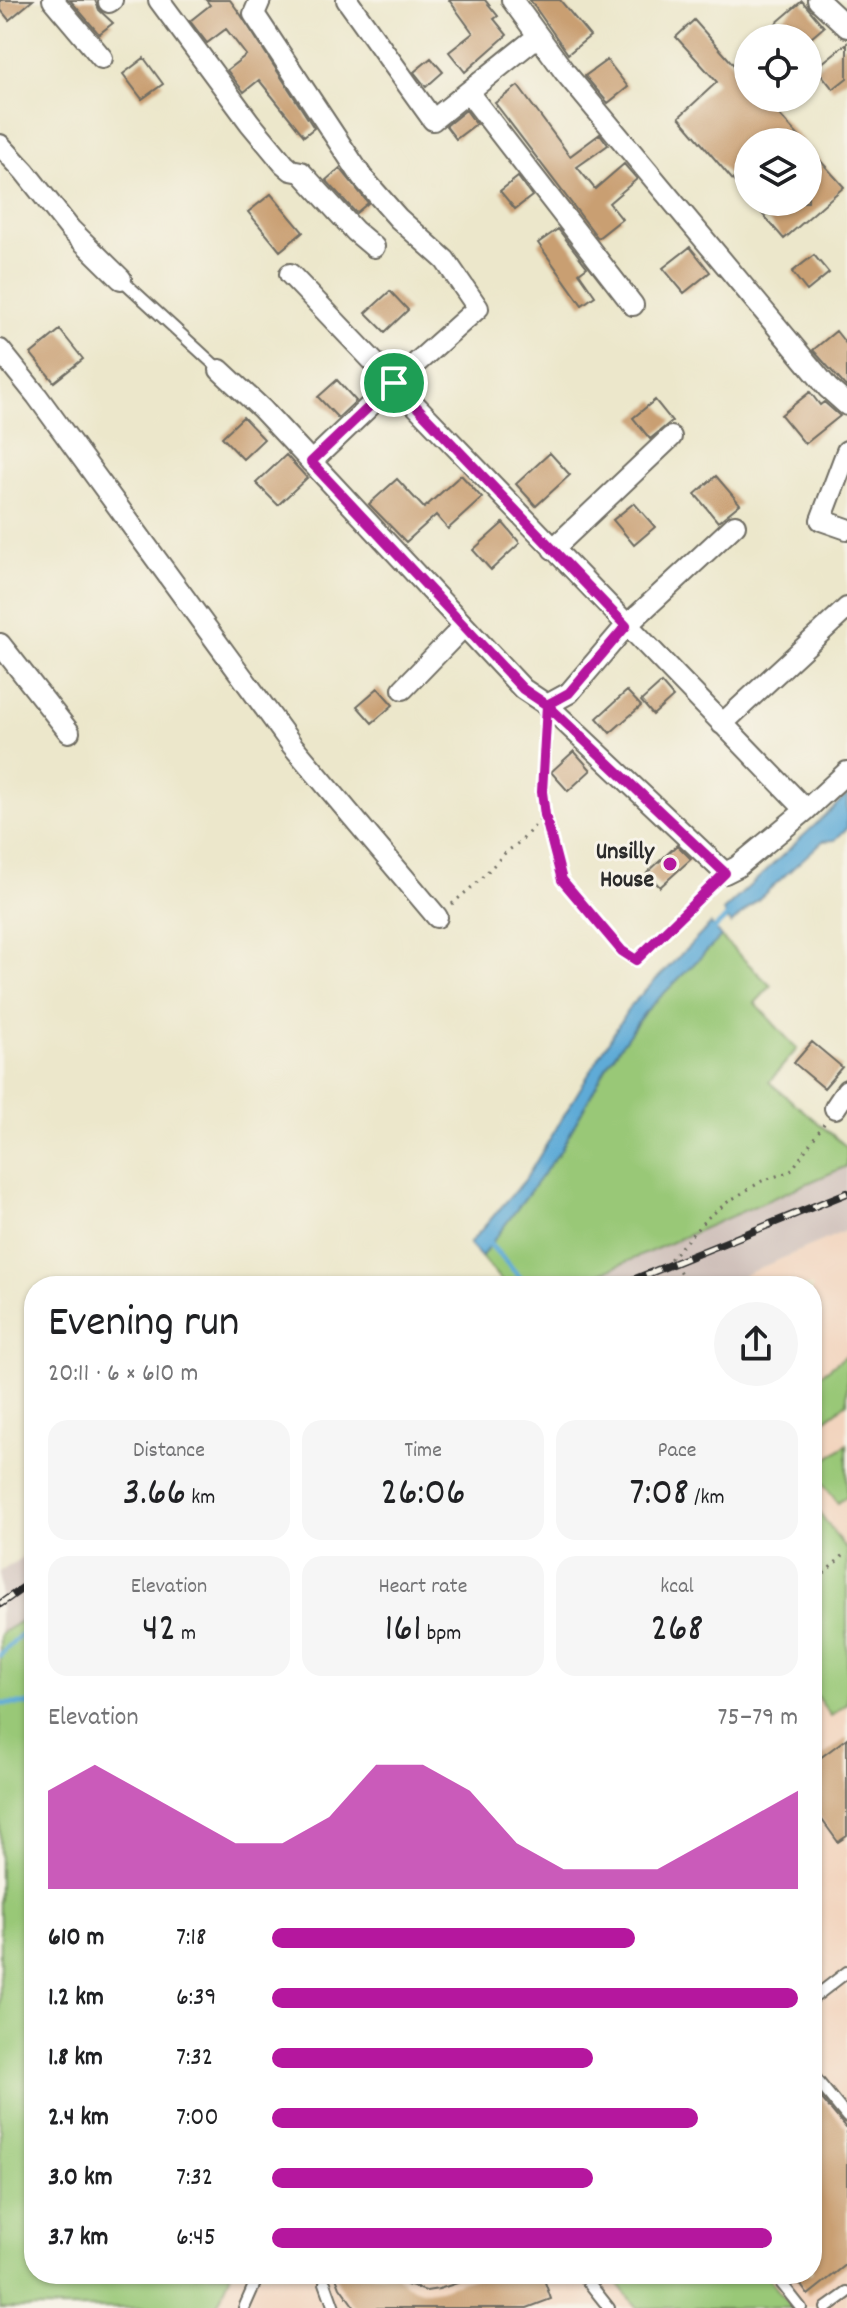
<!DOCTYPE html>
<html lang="en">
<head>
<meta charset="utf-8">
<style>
  body { margin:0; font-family:Dekko,sans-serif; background:#f6f6f6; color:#202124; height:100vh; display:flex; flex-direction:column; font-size:30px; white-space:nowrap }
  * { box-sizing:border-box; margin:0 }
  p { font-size:26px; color:#757577 }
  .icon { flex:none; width:44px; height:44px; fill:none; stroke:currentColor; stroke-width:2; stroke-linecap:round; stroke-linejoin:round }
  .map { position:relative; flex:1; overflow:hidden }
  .details { position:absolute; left:24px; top:1276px; width:798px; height:1008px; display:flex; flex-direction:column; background:#fff; border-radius:32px; box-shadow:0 2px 6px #0004 }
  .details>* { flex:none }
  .buttons { position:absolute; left:734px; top:24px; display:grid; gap:16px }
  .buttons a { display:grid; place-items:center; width:88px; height:88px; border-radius:50%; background:#fff; box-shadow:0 2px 6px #0004; font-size:40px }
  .pin { position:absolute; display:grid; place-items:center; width:68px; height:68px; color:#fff; margin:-34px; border:4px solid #fff; border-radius:50%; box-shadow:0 2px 8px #0007 }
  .round { display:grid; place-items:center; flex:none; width:84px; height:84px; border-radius:42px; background:#f6f6f6 }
  .head { display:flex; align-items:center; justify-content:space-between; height:136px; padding:0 24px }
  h1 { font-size:44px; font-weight:600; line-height:60px }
  .metrics { display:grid; grid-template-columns:repeat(3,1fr); gap:12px; height:136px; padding:8px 24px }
  .metrics div { display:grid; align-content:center; border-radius:20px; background:#f6f6f6; text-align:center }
  .metrics b { font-size:40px; font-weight:600 }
  .metrics small { font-size:22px; font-weight:400 }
  .metrics p { font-size:22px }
  .chart { height:224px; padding:16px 24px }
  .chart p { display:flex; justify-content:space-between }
  .chart svg { width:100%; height:144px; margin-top:8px; fill:#b5179e; opacity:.7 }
  ul { padding:0 24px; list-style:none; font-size:26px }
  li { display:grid; grid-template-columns:128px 96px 1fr; align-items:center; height:60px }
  li i { height:20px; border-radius:10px; background:#b5179e }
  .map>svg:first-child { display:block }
  .built { fill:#f2d4be }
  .industrial { fill:#cfc0ba }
  .green { fill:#99c877; stroke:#627a51; stroke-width:2 }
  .water { fill:#5eabd7; stroke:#446b81; stroke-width:2 }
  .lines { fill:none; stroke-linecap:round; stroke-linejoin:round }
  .stream { stroke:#5eabd7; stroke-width:5 }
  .building { fill:#c99f72 }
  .lane-casing { stroke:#6f6d63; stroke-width:14 }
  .street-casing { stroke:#6f6d63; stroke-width:24 }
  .path { stroke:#6f6d63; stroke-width:3; stroke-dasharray:2 6; stroke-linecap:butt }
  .lane { stroke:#fff; stroke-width:10 }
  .street { stroke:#fff; stroke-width:20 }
  .rail-casing { stroke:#2b2b2b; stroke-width:8 }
  .rail { stroke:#f7f3e8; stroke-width:5; stroke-dasharray:15; stroke-linecap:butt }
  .route-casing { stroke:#fff; stroke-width:16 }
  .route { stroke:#b5179e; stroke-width:10 }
  .poi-dot { fill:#b5179e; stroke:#f7f3e8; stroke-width:3 }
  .labels { text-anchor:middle; stroke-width:6; stroke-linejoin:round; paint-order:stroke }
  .poi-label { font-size:24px; font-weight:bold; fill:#2b2b2b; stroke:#f7f3e8; text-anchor:end }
</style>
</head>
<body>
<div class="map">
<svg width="847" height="2308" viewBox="0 0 847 2308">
  <rect width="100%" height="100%" fill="#f7f3e8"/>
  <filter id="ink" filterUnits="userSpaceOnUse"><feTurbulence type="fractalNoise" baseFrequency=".0125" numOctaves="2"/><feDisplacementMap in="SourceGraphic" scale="16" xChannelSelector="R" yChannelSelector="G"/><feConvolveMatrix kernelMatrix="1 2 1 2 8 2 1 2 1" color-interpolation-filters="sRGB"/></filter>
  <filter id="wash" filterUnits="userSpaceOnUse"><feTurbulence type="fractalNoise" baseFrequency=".006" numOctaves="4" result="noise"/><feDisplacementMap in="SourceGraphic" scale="32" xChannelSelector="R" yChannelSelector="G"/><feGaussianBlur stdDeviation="1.8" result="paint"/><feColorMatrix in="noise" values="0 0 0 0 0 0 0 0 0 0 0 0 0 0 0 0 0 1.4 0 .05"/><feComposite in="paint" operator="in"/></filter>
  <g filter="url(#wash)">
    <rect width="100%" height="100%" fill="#ece7cb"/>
    <path class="built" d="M 847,1230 L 847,2308 L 0,2308 L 34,2274 L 812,2274 L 812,1286 L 719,1286 Z"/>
    <path class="industrial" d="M 847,1166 L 847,1230 L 719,1286 L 571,1286 Z
      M 34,1549 L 34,1613 L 0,1634 L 0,1572 Z"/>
    <path class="green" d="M 721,937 L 771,986 L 755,1003 L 797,1049 L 769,1082 L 847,1147 L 847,1166 L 571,1286 L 506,1286 L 481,1257 L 560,1151 L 609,1062 L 644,1013 Z
      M 847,1355 L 847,1403 L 823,1421 L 812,1406 L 812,1381 Z
      M 847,1444 L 847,1496 L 838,1503 L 813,1470 Z
      M 812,1502 L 847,1551 L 847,1704 L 831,1716 L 812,1690 Z
      M 34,1613 L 34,2274 L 231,2274 L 216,2308 L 0,2308 L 0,1634 Z
      M 610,2274 L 765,2274 L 792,2308 L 637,2308 Z"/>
    <path class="water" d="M 847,795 L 847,828 L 835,840 L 823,841 L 731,924 L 723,911 Z
      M 711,924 L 721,937 L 644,1013 L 609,1062 L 560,1151 L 481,1257 L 469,1244 L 525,1180 L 630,1006 Z"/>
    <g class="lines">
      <path class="stream" d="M 710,933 L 732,912
        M 486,1240 L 528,1286
        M 0,1655 L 34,1622
        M 0,1704 L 34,1704"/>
    </g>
    <g id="blocks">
      <path class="building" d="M 0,0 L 33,0 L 9,20 L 0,9 Z
        M 70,0 L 95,0 L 99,10 L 113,23 L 99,34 Z
        M 206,0 L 230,0 L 241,15 L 314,128 L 304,136 L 259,80 L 244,92 L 227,70 L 246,55 L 226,29 L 207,43 L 190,21 L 210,5 Z
        M 449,0 L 485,0 L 498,16 L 494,19 L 507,35 L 465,72 L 449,52 L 473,33 Z
        M 530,0 L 560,0 L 590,36 L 568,54 Z
        M 802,1 L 824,27 L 811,38 L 787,38 L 775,24 Z
        M 694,20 L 748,81 L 748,98 L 764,98 L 804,142 L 748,142 L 748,198 L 679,117 L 717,82 L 676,37 Z
        M 847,43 L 847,78 L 833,89 L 816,68 Z
        M 144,58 L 163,84 L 142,99 L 123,74 Z
        M 431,58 L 443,72 L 426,87 L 414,72 Z
        M 607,60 L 628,87 L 608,103 L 585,76 Z
        M 518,86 L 570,156 L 600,134 L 608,145 L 577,167 L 595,189 L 624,164 L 637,179 L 609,203 L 622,219 L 598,238 L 495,103 Z
        M 466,110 L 476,124 L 456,139 L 446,126 Z
        M 808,147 L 844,187 L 784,239 L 752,202 L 808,202 Z
        M 340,168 L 368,203 L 356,213 L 326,180 Z
        M 518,177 L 532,196 L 515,209 L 500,191 Z
        M 271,194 L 303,232 L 280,251 L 248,212 Z
        M 558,229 L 587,267 L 579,273 L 595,296 L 582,305 L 538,243 Z
        M 690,247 L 710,272 L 684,293 L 663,268 Z
        M 814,255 L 829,273 L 807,291 L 792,272 Z
        M 390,291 L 408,310 L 385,332 L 366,313 Z
        M 60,330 L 83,359 L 54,382 L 31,354 Z
        M 836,331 L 847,345 L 847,388 L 813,350 Z
        M 337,380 L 356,401 L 338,418 L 318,397 Z
        M 810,392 L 820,405 L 824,402 L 840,416 L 805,444 L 781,415 Z
        M 655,400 L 672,421 L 650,439 L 633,418 Z
        M 243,417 L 264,439 L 243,459 L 222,437 Z
        M 550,453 L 570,475 L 536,506 L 516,484 Z
        M 286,455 L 307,478 L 278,505 L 256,483 Z
        M 461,475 L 482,498 L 448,529 L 436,515 L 406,542 L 369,504 L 397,479 L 424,508 Z
        M 716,476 L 740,504 L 718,522 L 695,494 Z
        M 634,503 L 655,527 L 634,545 L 613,520 Z
        M 503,523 L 520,543 L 491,570 L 473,550 Z
        M 661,683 L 673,697 L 653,715 L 641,701 Z
        M 378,688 L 393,705 L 372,723 L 357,706 Z
        M 627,691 L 641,706 L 610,733 L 597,718 Z
        M 574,751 L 591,770 L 568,791 L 551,772 Z
        M 677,845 L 691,859 L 660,887 L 647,873 Z
        M 812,1042 L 842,1067 L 824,1088 L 794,1063 Z
        M 847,1738 L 847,1836 L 838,1842 L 812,1806 L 812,1764 Z
        M 812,2087 L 847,2129 L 847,2264 L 808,2295 L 793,2274 L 812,2274 Z
        M 335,2274 L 395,2274 L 407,2285 L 426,2291 L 439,2289 L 485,2274 L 542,2274 L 551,2299 L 527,2308 L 355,2308 L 340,2287 Z"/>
    </g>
  </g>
  <g filter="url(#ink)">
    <use href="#blocks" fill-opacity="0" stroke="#6f6d63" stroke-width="2"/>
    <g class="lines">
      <g class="lane-casing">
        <path id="lane" d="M 121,279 L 220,370
          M 812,1999 L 847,1972
          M 812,2074 L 847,2117
          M 582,2274 L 609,2308
          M 774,2274 L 801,2308
          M 325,2283 L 334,2308
          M 244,2308 L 259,2274
          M 826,2308 L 847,2293"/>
      </g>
      <g class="street-casing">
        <path id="street" d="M 53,0 L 102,58
          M 159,0 L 250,123 L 284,164 L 291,170 L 301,172 L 355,231 L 374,247
          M 260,0 L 254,14 L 362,177 L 398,218 L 445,260 L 478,308 L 394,383 L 290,274
          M 347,0 L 433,120 L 538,36
          M 512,0 L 564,71 L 828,388 L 847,405
          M 818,0 L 847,27
          M 109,2 L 112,0
          M 468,92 L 633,305
          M 0,145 L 25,172 L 70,229 L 121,279
          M 0,350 L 37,396 L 292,745 L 437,917
          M 220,370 L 262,409 L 523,689 L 547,705 L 725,873 L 737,867 L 806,810 L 847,772
          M 847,451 L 821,520 L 847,529
          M 311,462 L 394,383 L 806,810
          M 553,549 L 671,437
          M 0,644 L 69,732
          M 403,689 L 464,626
          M 547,705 L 569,693 L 626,626 L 735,525
          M 722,724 L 847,608
          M 835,1108 L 847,1090"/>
      </g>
      <path class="path" d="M 545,729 L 542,792 L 545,815 L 562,880 L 622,951 L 636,960 L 711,887
        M 452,904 L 481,879 L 504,854 L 522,840 L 544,815
        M 689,1286 L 671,1258 L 705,1220 L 729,1201 L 762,1181 L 791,1171 L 826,1121
        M 812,1584 L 847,1552"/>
      <use href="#lane" class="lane"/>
      <use href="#street" class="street"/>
      <g class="rail-casing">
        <path id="rail" d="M 618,1286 L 847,1193
          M 0,1604 L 34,1580"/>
      </g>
      <use href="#rail" class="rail"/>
    </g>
  </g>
  <g class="lines" filter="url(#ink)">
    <g class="route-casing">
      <path id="route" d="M 394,383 L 626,626 L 569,693 L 547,705 L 542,792 L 545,815 L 562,880 L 622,951 L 636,960 L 725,873 L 547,705 L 523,689 L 311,462 L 394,383"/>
    </g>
    <use href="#route" class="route"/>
  </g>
  <circle class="poi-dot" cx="670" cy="864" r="8"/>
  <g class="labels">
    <g class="poi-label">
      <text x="654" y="858">Unsilly<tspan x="654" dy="28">House</tspan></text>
    </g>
  </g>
</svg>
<div class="buttons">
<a><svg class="icon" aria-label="locate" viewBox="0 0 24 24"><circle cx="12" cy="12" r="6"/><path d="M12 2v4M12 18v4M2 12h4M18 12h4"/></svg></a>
<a><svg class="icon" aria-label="layers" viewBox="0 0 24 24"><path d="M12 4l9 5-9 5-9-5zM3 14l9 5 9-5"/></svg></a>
</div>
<div class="pin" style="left:394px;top:383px;background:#1e9e55"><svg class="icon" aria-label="arrive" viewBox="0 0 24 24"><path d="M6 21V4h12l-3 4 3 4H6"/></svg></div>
<section class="details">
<div class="head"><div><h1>Evening run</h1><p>20:11 · 6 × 610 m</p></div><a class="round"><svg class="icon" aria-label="share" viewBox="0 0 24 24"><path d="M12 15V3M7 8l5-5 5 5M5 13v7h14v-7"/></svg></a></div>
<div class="metrics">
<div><p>Distance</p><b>3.66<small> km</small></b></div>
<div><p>Time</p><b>26:06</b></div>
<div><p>Pace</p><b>7:08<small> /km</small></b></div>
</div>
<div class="metrics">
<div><p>Elevation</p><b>42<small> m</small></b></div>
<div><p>Heart rate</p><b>161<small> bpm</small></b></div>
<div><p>kcal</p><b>268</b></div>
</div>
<div class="chart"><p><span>Elevation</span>75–79 m</p>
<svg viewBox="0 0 160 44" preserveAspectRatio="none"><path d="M0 44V14L10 6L20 14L30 22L40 30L50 30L60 22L70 6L80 6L90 14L100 30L110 38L120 38L130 38L140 30L150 22L160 14V44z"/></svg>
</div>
<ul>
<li><b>610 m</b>7:18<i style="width:69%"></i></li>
<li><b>1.2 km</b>6:39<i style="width:100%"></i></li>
<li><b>1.8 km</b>7:32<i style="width:61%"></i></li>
<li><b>2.4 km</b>7:00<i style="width:81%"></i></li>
<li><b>3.0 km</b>7:32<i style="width:61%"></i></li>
<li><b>3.7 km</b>6:45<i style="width:95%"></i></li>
</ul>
</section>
</div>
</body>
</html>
